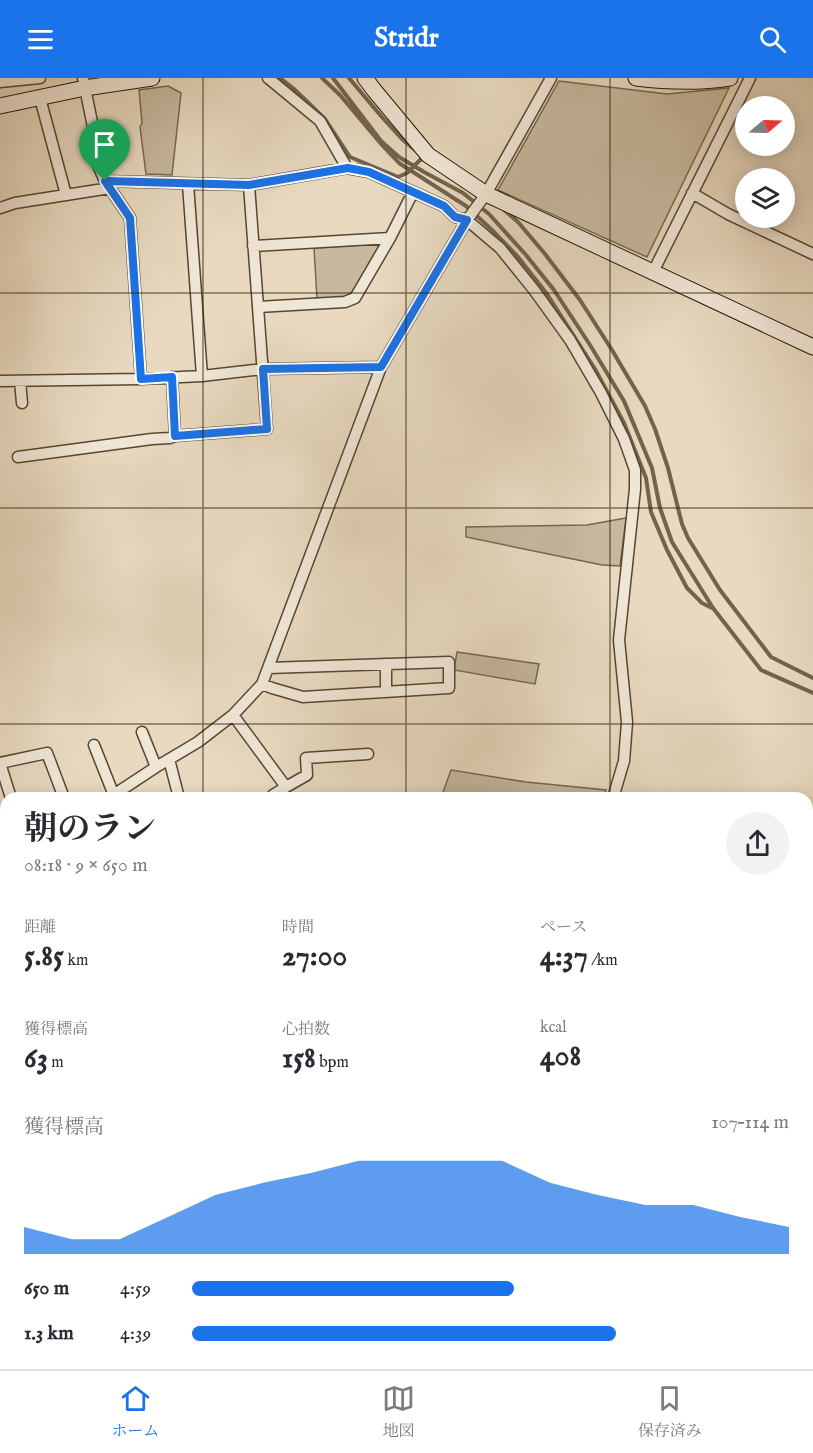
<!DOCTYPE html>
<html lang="ja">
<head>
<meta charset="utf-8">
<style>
  body { margin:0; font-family:"IM FELL English","Noto Serif JP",serif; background:#f2f2f3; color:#2b2b33; height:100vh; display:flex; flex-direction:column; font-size:22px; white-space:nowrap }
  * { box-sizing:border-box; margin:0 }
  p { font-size:20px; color:#7c7c81 }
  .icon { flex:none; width:33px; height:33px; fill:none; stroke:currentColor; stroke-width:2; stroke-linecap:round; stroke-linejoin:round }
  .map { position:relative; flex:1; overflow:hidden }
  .sheet { position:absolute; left:0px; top:714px; width:813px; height:578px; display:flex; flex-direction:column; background:#fff; border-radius:18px 18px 0 0; box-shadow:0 3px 15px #0003 }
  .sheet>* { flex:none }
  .needle { width:39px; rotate:71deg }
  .buttons { position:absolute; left:735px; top:18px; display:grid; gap:12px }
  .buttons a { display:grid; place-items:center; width:60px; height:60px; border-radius:50%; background:#fff; box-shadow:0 3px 15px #0003; font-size:30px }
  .pin { position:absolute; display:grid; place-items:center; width:51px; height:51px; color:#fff; margin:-62px -26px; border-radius:50% 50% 50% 0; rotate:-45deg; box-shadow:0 0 6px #0007 }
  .pin .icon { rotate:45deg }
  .round { display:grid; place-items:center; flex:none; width:63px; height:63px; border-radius:32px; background:#f2f2f3 }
  .overview { display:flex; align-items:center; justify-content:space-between; height:102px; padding:0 24px }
  h1 { font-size:33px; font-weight:700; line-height:45px }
  .metrics { display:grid; grid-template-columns:repeat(3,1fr); gap:9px; height:102px; padding:6px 24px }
  .metrics div { display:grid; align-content:center }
  .metrics b { font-size:30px; font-weight:700 }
  .metrics small { font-size:16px; font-weight:400 }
  .metrics p { font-size:16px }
  .chart { height:168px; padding:12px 24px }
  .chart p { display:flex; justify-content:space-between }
  .chart svg { width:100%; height:108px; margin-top:6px; fill:#1a73e8; opacity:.7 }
  ul { padding:0 24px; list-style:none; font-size:20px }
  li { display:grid; grid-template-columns:96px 72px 1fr; align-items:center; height:45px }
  li i { height:15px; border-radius:8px; background:#1a73e8 }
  header { display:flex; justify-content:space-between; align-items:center; height:78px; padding:0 24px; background:#1a73e8; color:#fff; font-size:27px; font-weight:700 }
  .dock { display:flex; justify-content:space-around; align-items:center; height:84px; border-top:2px solid #e1e1e2; background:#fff; font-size:16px; color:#7c7c81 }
  .dock a { display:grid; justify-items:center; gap:3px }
  .dock .selected { color:#1a73e8 }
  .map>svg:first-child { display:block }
  .green { fill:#c7b89f; stroke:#766750; stroke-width:1.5 }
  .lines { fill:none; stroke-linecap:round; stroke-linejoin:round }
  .stream { stroke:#73634c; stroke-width:4 }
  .street-casing { stroke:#564730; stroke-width:13 }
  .secondary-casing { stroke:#261600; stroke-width:17 }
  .street { stroke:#f0e6d6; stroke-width:10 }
  .secondary { stroke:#f0e6d6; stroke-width:15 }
  .route-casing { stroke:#fff; stroke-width:12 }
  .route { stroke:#1a73e8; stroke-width:8 }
  .grid { fill:none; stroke:#261600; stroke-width:1.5; stroke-opacity:0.55 }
</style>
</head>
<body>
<header><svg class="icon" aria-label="menu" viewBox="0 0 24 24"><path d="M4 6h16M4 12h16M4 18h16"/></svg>Stridr<svg class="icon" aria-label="search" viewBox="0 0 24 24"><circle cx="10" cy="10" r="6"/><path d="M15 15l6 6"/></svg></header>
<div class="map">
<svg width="813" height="1291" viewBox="0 0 813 1291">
  <rect width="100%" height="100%" fill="#e8d9c0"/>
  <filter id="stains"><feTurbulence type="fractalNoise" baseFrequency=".00333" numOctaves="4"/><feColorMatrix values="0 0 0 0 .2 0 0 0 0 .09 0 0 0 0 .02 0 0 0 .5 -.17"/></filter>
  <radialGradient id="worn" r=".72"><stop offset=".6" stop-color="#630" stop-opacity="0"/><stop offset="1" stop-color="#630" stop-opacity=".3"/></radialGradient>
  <path class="green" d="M 559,3 L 667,16 L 729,10 L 647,179 L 498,112 Z
    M 168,8 L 181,15 L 172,97 L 146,96 L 140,49 L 142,45 L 139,12 Z
    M 376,166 L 379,169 L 353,216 L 349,218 L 317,221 L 314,170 Z
    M 626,440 L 620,488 L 602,487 L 466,459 L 466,449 L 587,447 Z
    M 457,574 L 539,586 L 535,606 L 454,592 Z
    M 451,692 L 526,704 L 606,712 L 604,720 L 441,720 Z"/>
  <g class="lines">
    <path class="stream" d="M 280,0 L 294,11 L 325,41 L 350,79 L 398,99 L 407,95 L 422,80
      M 322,0 L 340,17 L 382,67 L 399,85 L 466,128 L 492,152 L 518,179 L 547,216 L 595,291 L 624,345 L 646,400 L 651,434 L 667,472 L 687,510 L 702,525 L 712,530
      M 333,0 L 381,63 L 399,79 L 424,94 L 463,115 L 489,136 L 526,177 L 554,212 L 590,267 L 624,323 L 652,390 L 660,430 L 672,464 L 713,530 L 761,592 L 813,615
      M 349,0 L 381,38 L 402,61 L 415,72
      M 503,131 L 518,144 L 545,176 L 580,222 L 612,272 L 645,328 L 655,351 L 668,390 L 682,446 L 688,460 L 720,512 L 771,579 L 813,600
      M 807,771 L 813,752
      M 807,1199 L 813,1187
      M 561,1286 L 562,1291
      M 759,1291 L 763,1286"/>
    <g class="street-casing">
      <path id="street" d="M 83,0 L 93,49 L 96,83 L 105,103 L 249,107 L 347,90 L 369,94 L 444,128 L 455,139 L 467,142 L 500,170 L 534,212 L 570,262 L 601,315 L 624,361 L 635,392 L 635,411 L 619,562 L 627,644 L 624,683 L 613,720
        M 268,0 L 320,43 L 347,90
        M 0,4 L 40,0
        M 40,20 L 66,117
        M 105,103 L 130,140 L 141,301
        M 188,106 L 202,298
        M 692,115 L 728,136 L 813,176
        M 0,130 L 15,125 L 110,110
        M 253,168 L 390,160
        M 653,194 L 750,0
        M 258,229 L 345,224 L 355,220 L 390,160 L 413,114
        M 172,299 L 175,358 L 267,351 L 249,107
        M 0,303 L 141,301 L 202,298 L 263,291 L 381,289
        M 20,303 L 22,325
        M 18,379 L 152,361 L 170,360 L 175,358
        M 386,586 L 386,614
        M 262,606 L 272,610 L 303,619 L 449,610 L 449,584 L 268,590
        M 233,637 L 286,709 L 307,697 L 306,680 L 368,676
        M 142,654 L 156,689
        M 94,667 L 115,720
        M 169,681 L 179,720
        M 0,685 L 47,675 L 64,720
        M 0,685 L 11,720
        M 109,720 L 156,689 L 198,664 L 233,637 L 262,606 L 381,289 L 467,142 L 486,116 L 551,0
        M 275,720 L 273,717 L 286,709
        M 0,788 L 6,784
        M 807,1019 L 813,1022
        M 0,1049 L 6,1047
        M 515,1286 L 516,1291"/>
    </g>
    <g class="secondary-casing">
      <path id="secondary" d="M 365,0 L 374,12 L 428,77 L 486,116 L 813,269
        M 636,0 C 668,4 698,5 730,0
        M 0,28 L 85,10 L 152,0
        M 807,1008 L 813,994
        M 690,1291 L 693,1286"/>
    </g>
    <use href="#street" class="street"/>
    <use href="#secondary" class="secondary"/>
  </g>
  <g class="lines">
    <g class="route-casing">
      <path id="route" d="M 348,90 L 369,94 L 444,128 L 455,139 L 467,142 L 381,289 L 263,291 L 267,351 L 175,358 L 172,299 L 141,301 L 130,140 L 105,103 L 249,107 Z"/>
    </g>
    <use href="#route" class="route"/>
  </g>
  <path class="grid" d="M 203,0 L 203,720M 406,0 L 406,720M 610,0 L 610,720M 0,215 L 813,215M 0,430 L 813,430M 0,646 L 813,646M 0,861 L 6,861M 807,861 L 813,861M 0,1076 L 6,1076M 807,1076 L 813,1076M 203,1286 L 203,1291M 406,1286 L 406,1291M 610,1286 L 610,1291"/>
  <rect width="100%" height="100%" filter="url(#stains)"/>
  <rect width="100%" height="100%" fill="url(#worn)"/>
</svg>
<div class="buttons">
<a><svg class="needle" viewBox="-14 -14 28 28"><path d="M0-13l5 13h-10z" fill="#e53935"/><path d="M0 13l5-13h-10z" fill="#7c7c81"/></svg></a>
<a><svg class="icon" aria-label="layers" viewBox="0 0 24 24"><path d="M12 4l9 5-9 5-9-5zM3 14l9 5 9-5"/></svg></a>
</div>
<div class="pin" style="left:105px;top:103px;background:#1e9e55"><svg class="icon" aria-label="arrive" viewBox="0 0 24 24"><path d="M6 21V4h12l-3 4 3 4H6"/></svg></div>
<section class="sheet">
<div class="overview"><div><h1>朝のラン</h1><p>08:18 · 9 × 650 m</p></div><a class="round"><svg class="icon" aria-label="share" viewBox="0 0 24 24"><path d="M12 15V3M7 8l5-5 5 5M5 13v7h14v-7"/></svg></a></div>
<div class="metrics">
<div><p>距離</p><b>5.85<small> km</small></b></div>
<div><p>時間</p><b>27:00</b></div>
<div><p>ペース</p><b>4:37<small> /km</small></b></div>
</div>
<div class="metrics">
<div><p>獲得標高</p><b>63<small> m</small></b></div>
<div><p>心拍数</p><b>158<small> bpm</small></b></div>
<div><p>kcal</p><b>408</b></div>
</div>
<div class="chart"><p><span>獲得標高</span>107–114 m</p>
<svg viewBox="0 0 160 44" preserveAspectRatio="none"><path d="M0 44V33L10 38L20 38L30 29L40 20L50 15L60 11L70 6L80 6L90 6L100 6L110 15L120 20L130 24L140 24L150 29L160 33V44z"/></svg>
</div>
<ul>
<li><b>650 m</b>4:59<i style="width:54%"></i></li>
<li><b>1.3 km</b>4:39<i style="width:71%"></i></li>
</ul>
</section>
</div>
<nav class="dock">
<a class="selected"><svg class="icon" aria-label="home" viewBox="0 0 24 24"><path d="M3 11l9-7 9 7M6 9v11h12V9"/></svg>ホーム</a>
<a><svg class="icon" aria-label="map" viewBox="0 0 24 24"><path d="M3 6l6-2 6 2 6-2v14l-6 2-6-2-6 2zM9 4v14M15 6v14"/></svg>地図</a>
<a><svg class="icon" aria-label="saved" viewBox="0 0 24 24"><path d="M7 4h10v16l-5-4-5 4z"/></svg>保存済み</a>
</nav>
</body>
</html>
